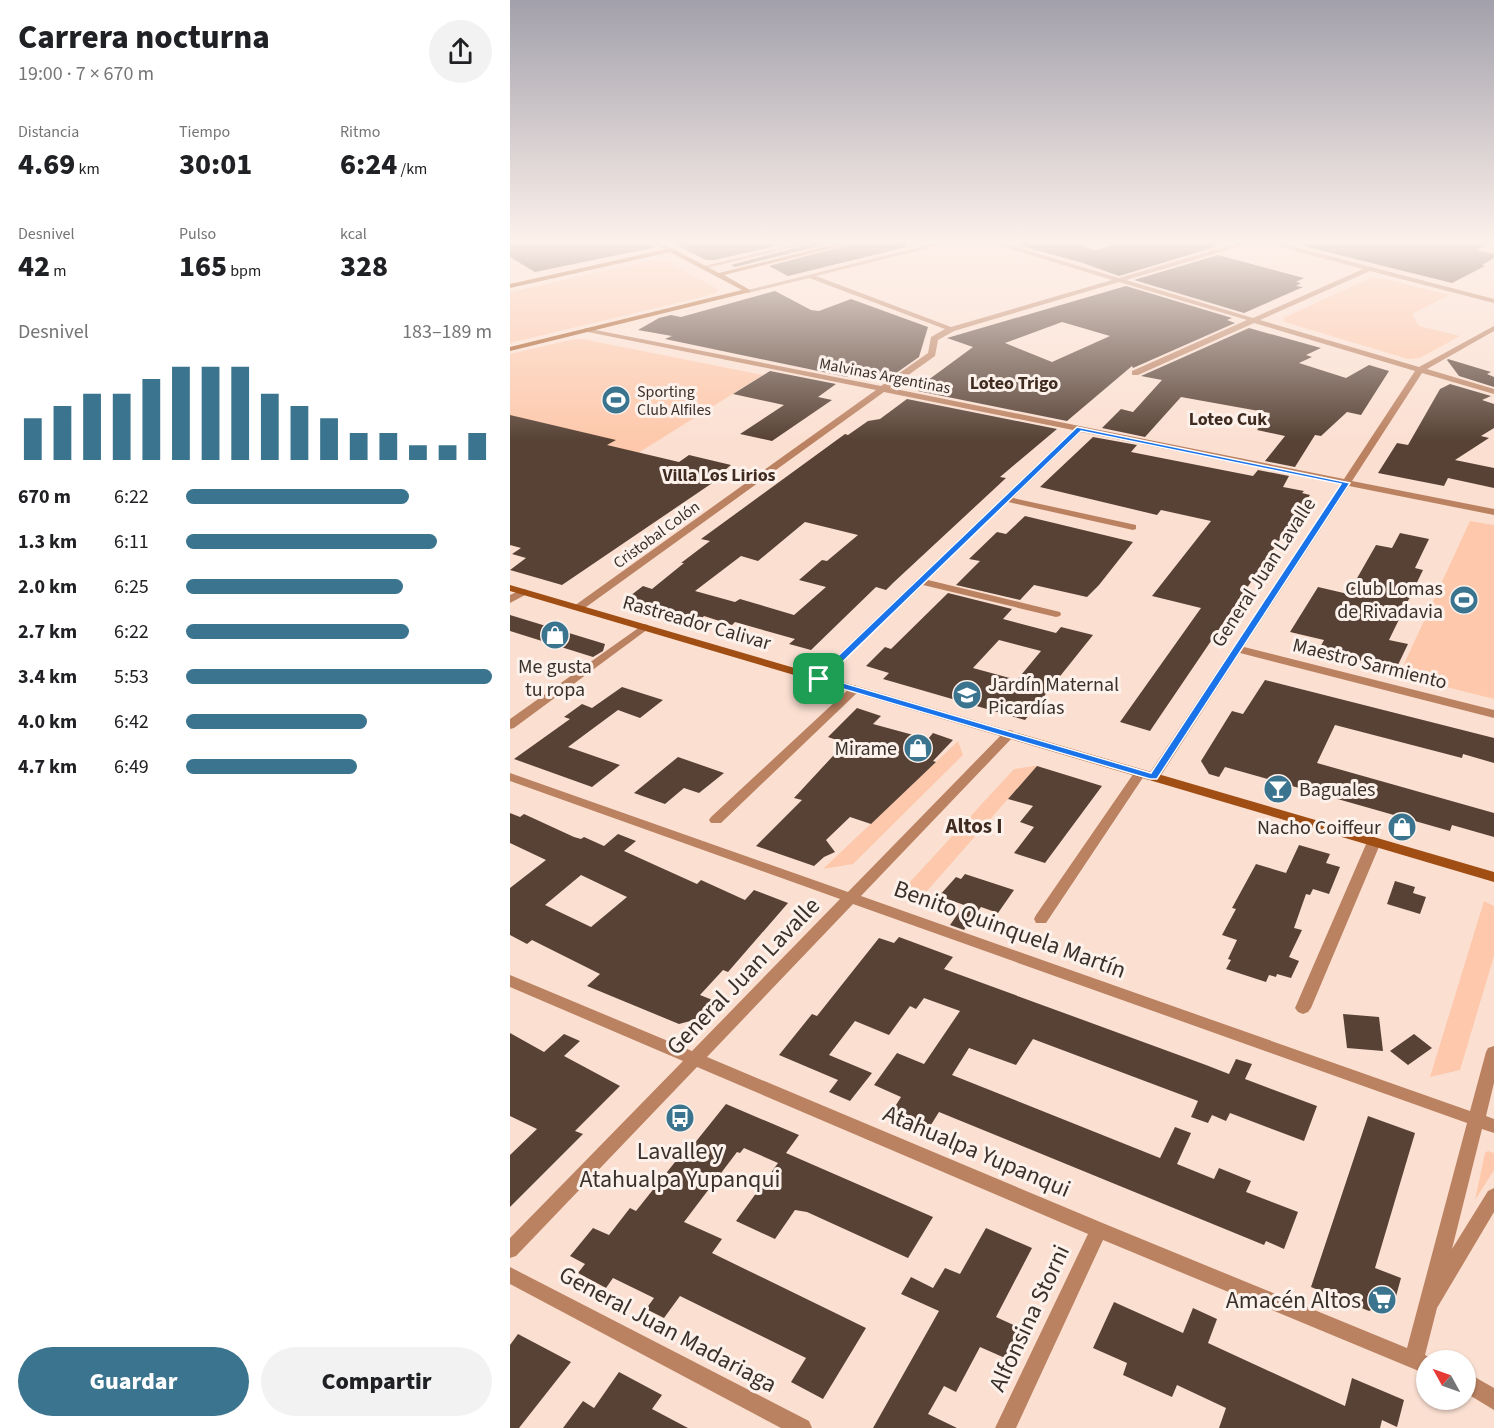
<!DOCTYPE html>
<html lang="es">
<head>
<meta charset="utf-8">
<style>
  body { margin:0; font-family:"Source Sans 3",sans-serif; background:#f2f2f2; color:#202124; height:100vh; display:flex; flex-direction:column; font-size:22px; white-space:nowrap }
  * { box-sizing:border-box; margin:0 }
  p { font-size:20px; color:#757577 }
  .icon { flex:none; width:33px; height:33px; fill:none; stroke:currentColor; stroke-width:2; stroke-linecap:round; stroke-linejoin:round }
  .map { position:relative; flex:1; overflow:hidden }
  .details { display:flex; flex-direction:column; background:#fff; width:510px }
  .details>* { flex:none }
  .needle { width:39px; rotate:310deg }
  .controls { position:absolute; left:906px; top:1350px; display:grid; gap:12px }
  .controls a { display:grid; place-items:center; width:60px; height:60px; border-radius:50%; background:#fff; box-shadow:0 2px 4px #0004; font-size:30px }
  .pin { position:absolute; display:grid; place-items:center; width:51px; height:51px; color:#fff; margin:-26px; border-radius:12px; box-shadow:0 3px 9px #0006 }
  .round { display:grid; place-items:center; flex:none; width:63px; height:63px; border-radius:32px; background:#f2f2f2 }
  .head { display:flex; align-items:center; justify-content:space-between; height:102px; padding:0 18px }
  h1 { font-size:33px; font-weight:800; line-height:45px }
  .stats { display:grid; grid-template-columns:repeat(3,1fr); gap:9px; height:102px; padding:6px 18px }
  .stats div { display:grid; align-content:center }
  .stats b { font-size:30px; font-weight:800 }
  .stats small { font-size:16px; font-weight:400 }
  .stats p { font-size:16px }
  .chart { height:168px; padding:12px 18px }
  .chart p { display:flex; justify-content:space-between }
  .chart svg { width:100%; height:108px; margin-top:6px; stroke:#3b748e; stroke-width:6 }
  .action { display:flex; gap:12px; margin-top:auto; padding:12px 18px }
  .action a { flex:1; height:69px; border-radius:36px; background:#3b748e; color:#fff; font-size:24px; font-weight:800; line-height:69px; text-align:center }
  .action a+a { background:#f2f2f2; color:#202124 }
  ul { padding:0 18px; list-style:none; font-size:20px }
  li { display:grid; grid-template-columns:96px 72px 1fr; align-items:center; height:45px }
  li i { height:15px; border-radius:8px; background:#3b748e }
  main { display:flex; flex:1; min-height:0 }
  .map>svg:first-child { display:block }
  .green { fill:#fdc8ab }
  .building { fill:#584236; fill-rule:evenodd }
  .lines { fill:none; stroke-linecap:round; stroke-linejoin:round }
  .street { fill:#bb8262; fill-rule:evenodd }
  .secondary { fill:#a04e14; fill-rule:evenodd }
  .route { fill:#1a73e8; stroke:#fff; stroke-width:1.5; fill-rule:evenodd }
  .labels { text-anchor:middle; stroke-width:6; stroke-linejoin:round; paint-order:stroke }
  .far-street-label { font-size:16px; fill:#3b312b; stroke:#fcf1eb }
  .far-poi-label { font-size:16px; fill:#3b312b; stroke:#fcf1eb; text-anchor:start }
  .far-neighbourhood-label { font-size:18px; font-weight:bold; fill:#3f2b1f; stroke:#fcf1eb }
  .street-label { font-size:20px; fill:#3b312b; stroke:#fcf1eb }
  .poi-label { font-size:20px; fill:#3b312b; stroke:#fcf1eb; text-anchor:end }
  .neighbourhood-label { font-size:21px; font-weight:bold; fill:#3f2b1f; stroke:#fcf1eb }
  .near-street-label { font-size:24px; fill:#3b312b; stroke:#fcf1eb }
  .near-poi-label { font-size:24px; fill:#3b312b; stroke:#fcf1eb }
</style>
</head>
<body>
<main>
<section class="details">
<div class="head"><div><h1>Carrera nocturna</h1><p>19:00 · 7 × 670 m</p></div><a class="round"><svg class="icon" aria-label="share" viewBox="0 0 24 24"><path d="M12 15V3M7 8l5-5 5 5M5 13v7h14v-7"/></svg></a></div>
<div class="stats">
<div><p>Distancia</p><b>4.69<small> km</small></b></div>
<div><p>Tiempo</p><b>30:01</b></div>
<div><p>Ritmo</p><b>6:24<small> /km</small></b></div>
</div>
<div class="stats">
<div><p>Desnivel</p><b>42<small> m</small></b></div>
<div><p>Pulso</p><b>165<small> bpm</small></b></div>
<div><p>kcal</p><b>328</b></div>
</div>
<div class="chart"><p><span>Desnivel</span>183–189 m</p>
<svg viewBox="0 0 160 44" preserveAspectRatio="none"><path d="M5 44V27M15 44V22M25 44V17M35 44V17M45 44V11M55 44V6M65 44V6M75 44V6M85 44V17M95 44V22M105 44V27M115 44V33M125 44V33M135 44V38M145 44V38M155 44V33"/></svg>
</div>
<ul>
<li><b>670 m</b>6:22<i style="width:73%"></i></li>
<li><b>1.3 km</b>6:11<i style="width:82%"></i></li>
<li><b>2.0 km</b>6:25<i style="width:71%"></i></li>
<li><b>2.7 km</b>6:22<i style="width:73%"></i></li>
<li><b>3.4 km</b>5:53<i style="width:100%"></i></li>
<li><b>4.0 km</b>6:42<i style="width:59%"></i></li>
<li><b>4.7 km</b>6:49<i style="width:56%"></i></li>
</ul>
<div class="action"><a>Guardar</a><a>Compartir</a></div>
</section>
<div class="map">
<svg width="984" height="1428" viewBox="0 0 984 1428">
  <rect width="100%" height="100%" fill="#fbe0d2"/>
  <path class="green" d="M 139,261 L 159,262 L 209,290 L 204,294 L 0,343 L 0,292 Z
    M 860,278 L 871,278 L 939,295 L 902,314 L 909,326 L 950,336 L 910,358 L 898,359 L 775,322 L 773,318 Z
    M 72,339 L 253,375 L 120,458 L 0,429 L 0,354 L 60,340 Z
    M 960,521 L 984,525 L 984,699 L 889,675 Z
    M 448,741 L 453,755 L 343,864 L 313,869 Z
    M 524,766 L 527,766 L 410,899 L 404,897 L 399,883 L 504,769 Z
    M 974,901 L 984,906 L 984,956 L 950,1070 L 920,1077 Z
    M 978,1151 L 984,1153 L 984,1170 L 965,1200 L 975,1153 Z"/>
  <path class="building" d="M 9,240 L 134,240 L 146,247 L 25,272 L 0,257 L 0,242 Z
    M 156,240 L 293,240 L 204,260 L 196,260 Z
    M 315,240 L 334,240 L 225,267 L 221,265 Z
    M 356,240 L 395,240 L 396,247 L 278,276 L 259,266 Z
    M 508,240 L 557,240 L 585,250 L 624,240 L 707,240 L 705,247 L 609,276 L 573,263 L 508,245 Z
    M 794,240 L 984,240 L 967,250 L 984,254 L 984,258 L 972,265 L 975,266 L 942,283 L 793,246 Z
    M 708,255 L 794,278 L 786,282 L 791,283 L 786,286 L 793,287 L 734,313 L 624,280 Z
    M 616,286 L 722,318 L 717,320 L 725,323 L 623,368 L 622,366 L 557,421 L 408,391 L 414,386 L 410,386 L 463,347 L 437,338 ZM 552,322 L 600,336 L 542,362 L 495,343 Z
    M 265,291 L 301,310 L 309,311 L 341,299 L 418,327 L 409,357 L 382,376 L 348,369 L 337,377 L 155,339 L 162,336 L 128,330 L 149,318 L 161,315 L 171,317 Z
    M 739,328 L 811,348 L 796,355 L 802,357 L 789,363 L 836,378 L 859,365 L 879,371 L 851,415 L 837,412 L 811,436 L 805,435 L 785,467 L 755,461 L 775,436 L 747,430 L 760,413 L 671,397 L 635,437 L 592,428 L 611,409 L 623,412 L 652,380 L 631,376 Z
    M 938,359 L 981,372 L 977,374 L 984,377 L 984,387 L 949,376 L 937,360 Z
    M 260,371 L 326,384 L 308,397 L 322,400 L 262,441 L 230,434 L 274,405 L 223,394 Z
    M 940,384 L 981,396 L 972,400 L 984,404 L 984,428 L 971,436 L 979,438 L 945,460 L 984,468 L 984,488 L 938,478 L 934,486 L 868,473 L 887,443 L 898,445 L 930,389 Z
    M 397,399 L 547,429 L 490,477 L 496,478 L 383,583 L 376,590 L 366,587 L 301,650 L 279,644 L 285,639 L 225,622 L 222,625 L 194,616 L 191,619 L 116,599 L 133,586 L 142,589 L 174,563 L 171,563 L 200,541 L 191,539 L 335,434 L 338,435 L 358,421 L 370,419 ZM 295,522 L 348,535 L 317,561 L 312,560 L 289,580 L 316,587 L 284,615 L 230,599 L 225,602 L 185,591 L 231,556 L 248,561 Z
    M 0,415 L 106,440 L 97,445 L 169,462 L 179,455 L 221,465 L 215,470 L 220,471 L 52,585 L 0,570 L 16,558 L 2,554 L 11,548 L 0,545 Z
    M 583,437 L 627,445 L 621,452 L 743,476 L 748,470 L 779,476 L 773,487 L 794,491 L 792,493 L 800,495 L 640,731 L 610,722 L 691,608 L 642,596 L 701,521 L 651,510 L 647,515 L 530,487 Z
    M 515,516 L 623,542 L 589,585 L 577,597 L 524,585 L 510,600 L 446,585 L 470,561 L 459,559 L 487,532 L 496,534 Z
    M 890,533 L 919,539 L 905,568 L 913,570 L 879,640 L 898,644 L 886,669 L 828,655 L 826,659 L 806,655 L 814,640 L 780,632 L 808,587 L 838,594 L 866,545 L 882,548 Z
    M 438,593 L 502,609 L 493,619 L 546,633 L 551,627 L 583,635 L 515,720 L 373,679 L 379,673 L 356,666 L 375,647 L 381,649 ZM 489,640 L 531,651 L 507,680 L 463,668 Z
    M 0,615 L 95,644 L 93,651 L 83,657 L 0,631 Z
    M 755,680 L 984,738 L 984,763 L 953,754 L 952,758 L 825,725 L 807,763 L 984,813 L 984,837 L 942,825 L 940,831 L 715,767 L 709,777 L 699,774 L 691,761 L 722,711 L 733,714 Z
    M 112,687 L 153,700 L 130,718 L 108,710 L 58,747 L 110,765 L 82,787 L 4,759 L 60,719 L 54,717 L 72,704 L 82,708 Z
    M 347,708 L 371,716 L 363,724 L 418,739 L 423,733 L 443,740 L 423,761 L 426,762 L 361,824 L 340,817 L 316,840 L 325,852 L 314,857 L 304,866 L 246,846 L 292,800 L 284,798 L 335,743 L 318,737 Z
    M 168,757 L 214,773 L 189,793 L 174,788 L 155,804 L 124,793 Z
    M 527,766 L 592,786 L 535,863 L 504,853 L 524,827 L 510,822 L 523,806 L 498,799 Z
    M 0,813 L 10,817 L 14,814 L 64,837 L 71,839 L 74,837 L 94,846 L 108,834 L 126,841 L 114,851 L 187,884 L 191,880 L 235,900 L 244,890 L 278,903 L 218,972 L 213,970 L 190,995 L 205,1001 L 188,1019 L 169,1024 L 77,986 L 90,974 L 22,940 L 17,944 L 0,935 L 0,888 L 36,860 L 0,843 ZM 71,875 L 117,897 L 81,927 L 35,905 Z
    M 789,845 L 820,854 L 816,863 L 830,867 L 819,894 L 803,889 L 800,895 L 796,894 L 784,928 L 792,930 L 779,957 L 789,961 L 781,978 L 767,974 L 766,977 L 759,975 L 756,982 L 716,969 L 721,960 L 718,959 L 727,940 L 712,935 L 726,909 L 722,908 L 746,864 L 776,873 Z
    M 455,874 L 504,890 L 488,913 L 471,907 L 454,930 L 440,925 L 454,905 L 429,896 L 446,877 L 451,879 Z
    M 885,881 L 905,887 L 903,893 L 916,897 L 910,914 L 877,904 Z
    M 389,937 L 443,957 L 434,969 L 696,1065 L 719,1074 L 726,1059 L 742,1064 L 735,1079 L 807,1106 L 794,1141 L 720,1113 L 716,1121 L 702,1115 L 698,1123 L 681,1117 L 688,1101 L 523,1039 L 506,1065 L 459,1048 L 442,1075 L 650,1158 L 665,1127 L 681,1133 L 667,1164 L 704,1179 L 709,1168 L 741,1181 L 736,1192 L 788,1212 L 774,1249 L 756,1241 L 754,1245 L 429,1112 L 419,1128 L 381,1113 L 391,1097 L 364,1085 L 387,1053 L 414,1064 L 450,1011 L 414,998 L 406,1009 L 400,1006 L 379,1035 L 345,1021 L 319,1055 L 362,1073 L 340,1101 L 319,1092 L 328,1080 L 269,1055 L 302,1014 L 307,1016 L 369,938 L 384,943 Z
    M 833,1014 L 869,1017 L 873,1051 L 837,1048 Z
    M 0,1033 L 34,1052 L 54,1034 L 70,1041 L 54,1056 L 110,1086 L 65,1131 L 73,1134 L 0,1207 L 0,1155 L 27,1129 L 0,1116 Z
    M 904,1034 L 922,1048 L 898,1065 L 880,1051 Z
    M 216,1104 L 289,1135 L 276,1153 L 423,1217 L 398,1258 L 297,1212 L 285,1210 L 265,1239 L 226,1221 L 268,1163 L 234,1148 L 230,1153 L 227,1152 L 174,1222 L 212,1239 L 202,1253 L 356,1328 L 313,1399 L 281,1382 L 296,1358 L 170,1296 L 154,1318 L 136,1309 L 144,1298 L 103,1278 L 96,1288 L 68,1273 L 75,1264 L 60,1256 L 83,1228 L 99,1235 L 120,1208 L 126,1211 L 181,1142 L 184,1144 Z
    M 858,1116 L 905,1133 L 865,1268 L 891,1278 L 885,1300 L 859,1311 L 801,1287 Z
    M 476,1228 L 522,1248 L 486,1317 L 510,1328 L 495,1358 L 470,1347 L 446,1392 L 434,1386 L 418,1414 L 447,1428 L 363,1428 L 429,1311 L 391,1294 L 401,1277 L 423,1288 L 435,1268 L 450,1274 Z
    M 604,1302 L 673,1333 L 683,1308 L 707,1319 L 698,1343 L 835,1406 L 842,1378 L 894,1400 L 887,1427 L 872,1420 L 870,1428 L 709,1428 L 716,1408 L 667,1385 L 662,1397 L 613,1375 L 617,1363 L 583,1348 Z
    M 8,1334 L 61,1362 L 9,1428 L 0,1428 L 0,1345 Z
    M 109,1372 L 152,1395 L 142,1409 L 178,1428 L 53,1428 L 73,1401 L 84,1408 Z"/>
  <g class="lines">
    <path class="street" d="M 136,240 L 144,240 L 164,250 L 159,251 Z
      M 302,240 L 313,240 L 193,269 L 190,267 Z
      M 439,240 L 450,240 L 306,276 L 441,327 L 602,280 L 472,240 L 482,240 L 609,278 L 739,240 L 758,240 L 984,299 L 984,303 L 860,271 L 750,320 L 909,367 L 984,326 L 984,331 L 917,369 L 984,389 L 984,394 L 912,373 L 842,481 L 984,509 L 984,515 L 839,486 L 734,647 L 984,710 L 984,718 L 730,653 L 648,780 L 638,780 L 637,777 L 831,484 L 571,432 L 503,498 L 626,525 L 626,529 L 623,530 L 498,502 L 418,580 L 550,612 L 551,614 L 550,616 L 546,617 L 413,585 L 313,681 L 305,681 L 303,679 L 305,677 L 563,430 L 374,392 L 72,610 L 64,610 L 63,608 L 64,606 L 366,390 L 78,332 L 75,332 L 75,328 L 371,386 L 418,353 L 421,337 L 435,329 L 299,278 L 238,293 L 234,291 ZM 748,241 L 853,269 L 743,318 L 616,280 ZM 609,282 L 737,320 L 622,371 L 622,375 L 628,375 L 744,323 L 905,371 L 834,479 L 380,388 L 425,356 L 428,340 L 444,331 Z
      M 13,589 L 17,590 L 18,592 L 17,594 L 0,603 L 0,595 Z
      M 134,624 L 138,625 L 139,627 L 138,629 L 4,728 L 0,729 L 0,719 Z
      M 345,685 L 351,689 L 349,691 L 211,823 L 201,823 L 199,820 L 201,817 L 341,687 Z
      M 499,730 L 503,731 L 505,734 L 503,737 L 351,896 L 960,1111 L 976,1052 L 978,1048 L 984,1046 L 984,1083 L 976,1116 L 984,1119 L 984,1133 L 972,1129 L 942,1249 L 978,1191 L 984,1188 L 984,1212 L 927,1308 L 915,1355 L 924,1360 L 916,1360 L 916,1374 L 593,1240 L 506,1428 L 485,1428 L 578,1234 L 187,1067 L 6,1256 L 0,1258 L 0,1238 L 173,1061 L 0,987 L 0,975 L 182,1051 L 330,899 L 0,781 L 0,773 L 338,892 L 495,731 ZM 343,904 L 957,1123 L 897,1348 L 595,1224 L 197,1057 Z
      M 630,769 L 636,773 L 536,923 L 526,923 L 524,919 L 526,915 L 626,770 Z
      M 864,838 L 869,839 L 871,842 L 801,1008 L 798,1012 L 793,1014 L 788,1012 L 785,1008 L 857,842 L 859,839 Z
      M 0,1267 L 299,1421 L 302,1428 L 271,1428 L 0,1284 Z
      M 956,1372 L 984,1388 L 984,1410 L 956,1393 Z"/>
    <path class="secondary" d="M 343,240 L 354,240 L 214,275 L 240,290 L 240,292 L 0,351 L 0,347 L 232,290 L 160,252 L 0,288 L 0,284 L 161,248 L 209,273 Z
      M 0,585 L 984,872 L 984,882 L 0,591 Z"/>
  </g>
  <linearGradient id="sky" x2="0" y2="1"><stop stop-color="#a2a0ab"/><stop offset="0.55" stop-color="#fdf1eb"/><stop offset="1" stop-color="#fdf1eb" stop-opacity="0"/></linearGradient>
  <rect width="984" height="440" fill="url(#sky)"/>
  <path class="route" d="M 567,427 L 840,483 L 647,779 L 640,779 L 306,681 L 306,677 ZM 571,431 L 831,484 L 641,773 L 316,678 Z"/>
  <defs>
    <g id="stadium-disc" transform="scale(1.5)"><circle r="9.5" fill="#3b748e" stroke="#fcf1eb"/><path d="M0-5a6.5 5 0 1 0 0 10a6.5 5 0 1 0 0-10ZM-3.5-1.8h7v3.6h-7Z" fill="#fff"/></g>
    <g id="shop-disc" transform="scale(1.5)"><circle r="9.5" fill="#3b748e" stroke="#fcf1eb"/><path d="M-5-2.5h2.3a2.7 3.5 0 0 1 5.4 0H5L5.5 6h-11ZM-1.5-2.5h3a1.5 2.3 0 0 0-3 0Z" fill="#fff"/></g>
    <g id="school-disc" transform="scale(1.5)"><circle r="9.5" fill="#3b748e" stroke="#fcf1eb"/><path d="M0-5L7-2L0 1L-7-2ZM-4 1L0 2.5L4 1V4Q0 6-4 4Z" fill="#fff"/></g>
    <g id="bar-disc" transform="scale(1.5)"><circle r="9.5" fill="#3b748e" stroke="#fcf1eb"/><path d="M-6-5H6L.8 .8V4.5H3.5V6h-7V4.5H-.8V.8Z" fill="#fff"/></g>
    <g id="bus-disc" transform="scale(1.5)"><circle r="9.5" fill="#3b748e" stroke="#fcf1eb"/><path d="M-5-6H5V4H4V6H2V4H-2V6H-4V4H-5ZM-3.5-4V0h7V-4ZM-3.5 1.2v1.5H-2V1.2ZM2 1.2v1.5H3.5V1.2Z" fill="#fff"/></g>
    <g id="supermarket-disc" transform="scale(1.5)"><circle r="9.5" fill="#3b748e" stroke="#fcf1eb"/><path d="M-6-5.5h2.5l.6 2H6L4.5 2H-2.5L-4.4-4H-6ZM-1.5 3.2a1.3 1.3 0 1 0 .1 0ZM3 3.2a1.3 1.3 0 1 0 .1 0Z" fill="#fff"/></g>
  </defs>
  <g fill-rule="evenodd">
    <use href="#stadium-disc" x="106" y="400"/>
    <use href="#stadium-disc" x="954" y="600"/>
    <use href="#shop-disc" x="45" y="635"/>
    <use href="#school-disc" x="457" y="695"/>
    <use href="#shop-disc" x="408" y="748"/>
    <use href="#bar-disc" x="768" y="789"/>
    <use href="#shop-disc" x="892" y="827"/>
    <use href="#bus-disc" x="170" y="1118"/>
    <use href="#supermarket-disc" x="872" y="1300"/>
  </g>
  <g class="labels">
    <g class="far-street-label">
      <text transform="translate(375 375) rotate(11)" y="6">Malvinas Argentinas</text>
      <text transform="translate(146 534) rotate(-36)" y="6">Cristobal Colón</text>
    </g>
    <g class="far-poi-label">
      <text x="127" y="397">Sporting<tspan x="127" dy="18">Club Alfiles</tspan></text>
    </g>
    <g class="far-neighbourhood-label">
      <text x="504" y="389">Loteo Trigo</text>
      <text x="718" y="425">Loteo Cuk</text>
      <text x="209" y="481">Villa Los Lirios</text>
    </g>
    <g class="street-label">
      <text transform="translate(753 572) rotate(-57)" y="7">General Juan Lavalle</text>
      <text transform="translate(187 622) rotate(16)" y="7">Rastreador Calivar</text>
      <text transform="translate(860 663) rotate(14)" y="7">Maestro Sarmiento</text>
    </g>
    <g class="poi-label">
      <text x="933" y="595">Club Lomas<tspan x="933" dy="23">de Rivadavia</tspan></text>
      <text x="45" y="673" text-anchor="middle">Me gusta<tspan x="45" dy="23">tu ropa</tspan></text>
      <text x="478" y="691" text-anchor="start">Jardín Maternal<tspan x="478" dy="23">Picardías</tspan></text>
      <text x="387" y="755">Mirame</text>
      <text x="789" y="796" text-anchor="start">Baguales</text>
      <text x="871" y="834">Nacho Coiffeur</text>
    </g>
    <g class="neighbourhood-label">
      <text x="464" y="833">Altos I</text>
    </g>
    <g class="near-street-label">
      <text transform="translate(500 929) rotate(20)" y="8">Benito Quinquela Martín</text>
      <text transform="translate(233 976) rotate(-46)" y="8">General Juan Lavalle</text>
      <text transform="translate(467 1151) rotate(23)" y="8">Atahualpa Yupanqui</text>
      <text transform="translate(519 1318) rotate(-65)" y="8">Alfonsina Storni</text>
      <text transform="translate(158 1329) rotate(28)" y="8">General Juan Madariaga</text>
    </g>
    <g class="near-poi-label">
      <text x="170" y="1159">Lavalle y<tspan x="170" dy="28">Atahualpa Yupanqui</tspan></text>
      <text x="851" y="1308" text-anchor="end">Amacén Altos</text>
    </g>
  </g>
</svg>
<div class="controls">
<a><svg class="needle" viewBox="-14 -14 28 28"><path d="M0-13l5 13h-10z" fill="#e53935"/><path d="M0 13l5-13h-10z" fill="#757577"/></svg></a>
</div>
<div class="pin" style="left:309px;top:679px;background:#1e9e55"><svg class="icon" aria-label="arrive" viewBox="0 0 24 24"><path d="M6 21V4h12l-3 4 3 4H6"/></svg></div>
</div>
</main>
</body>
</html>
